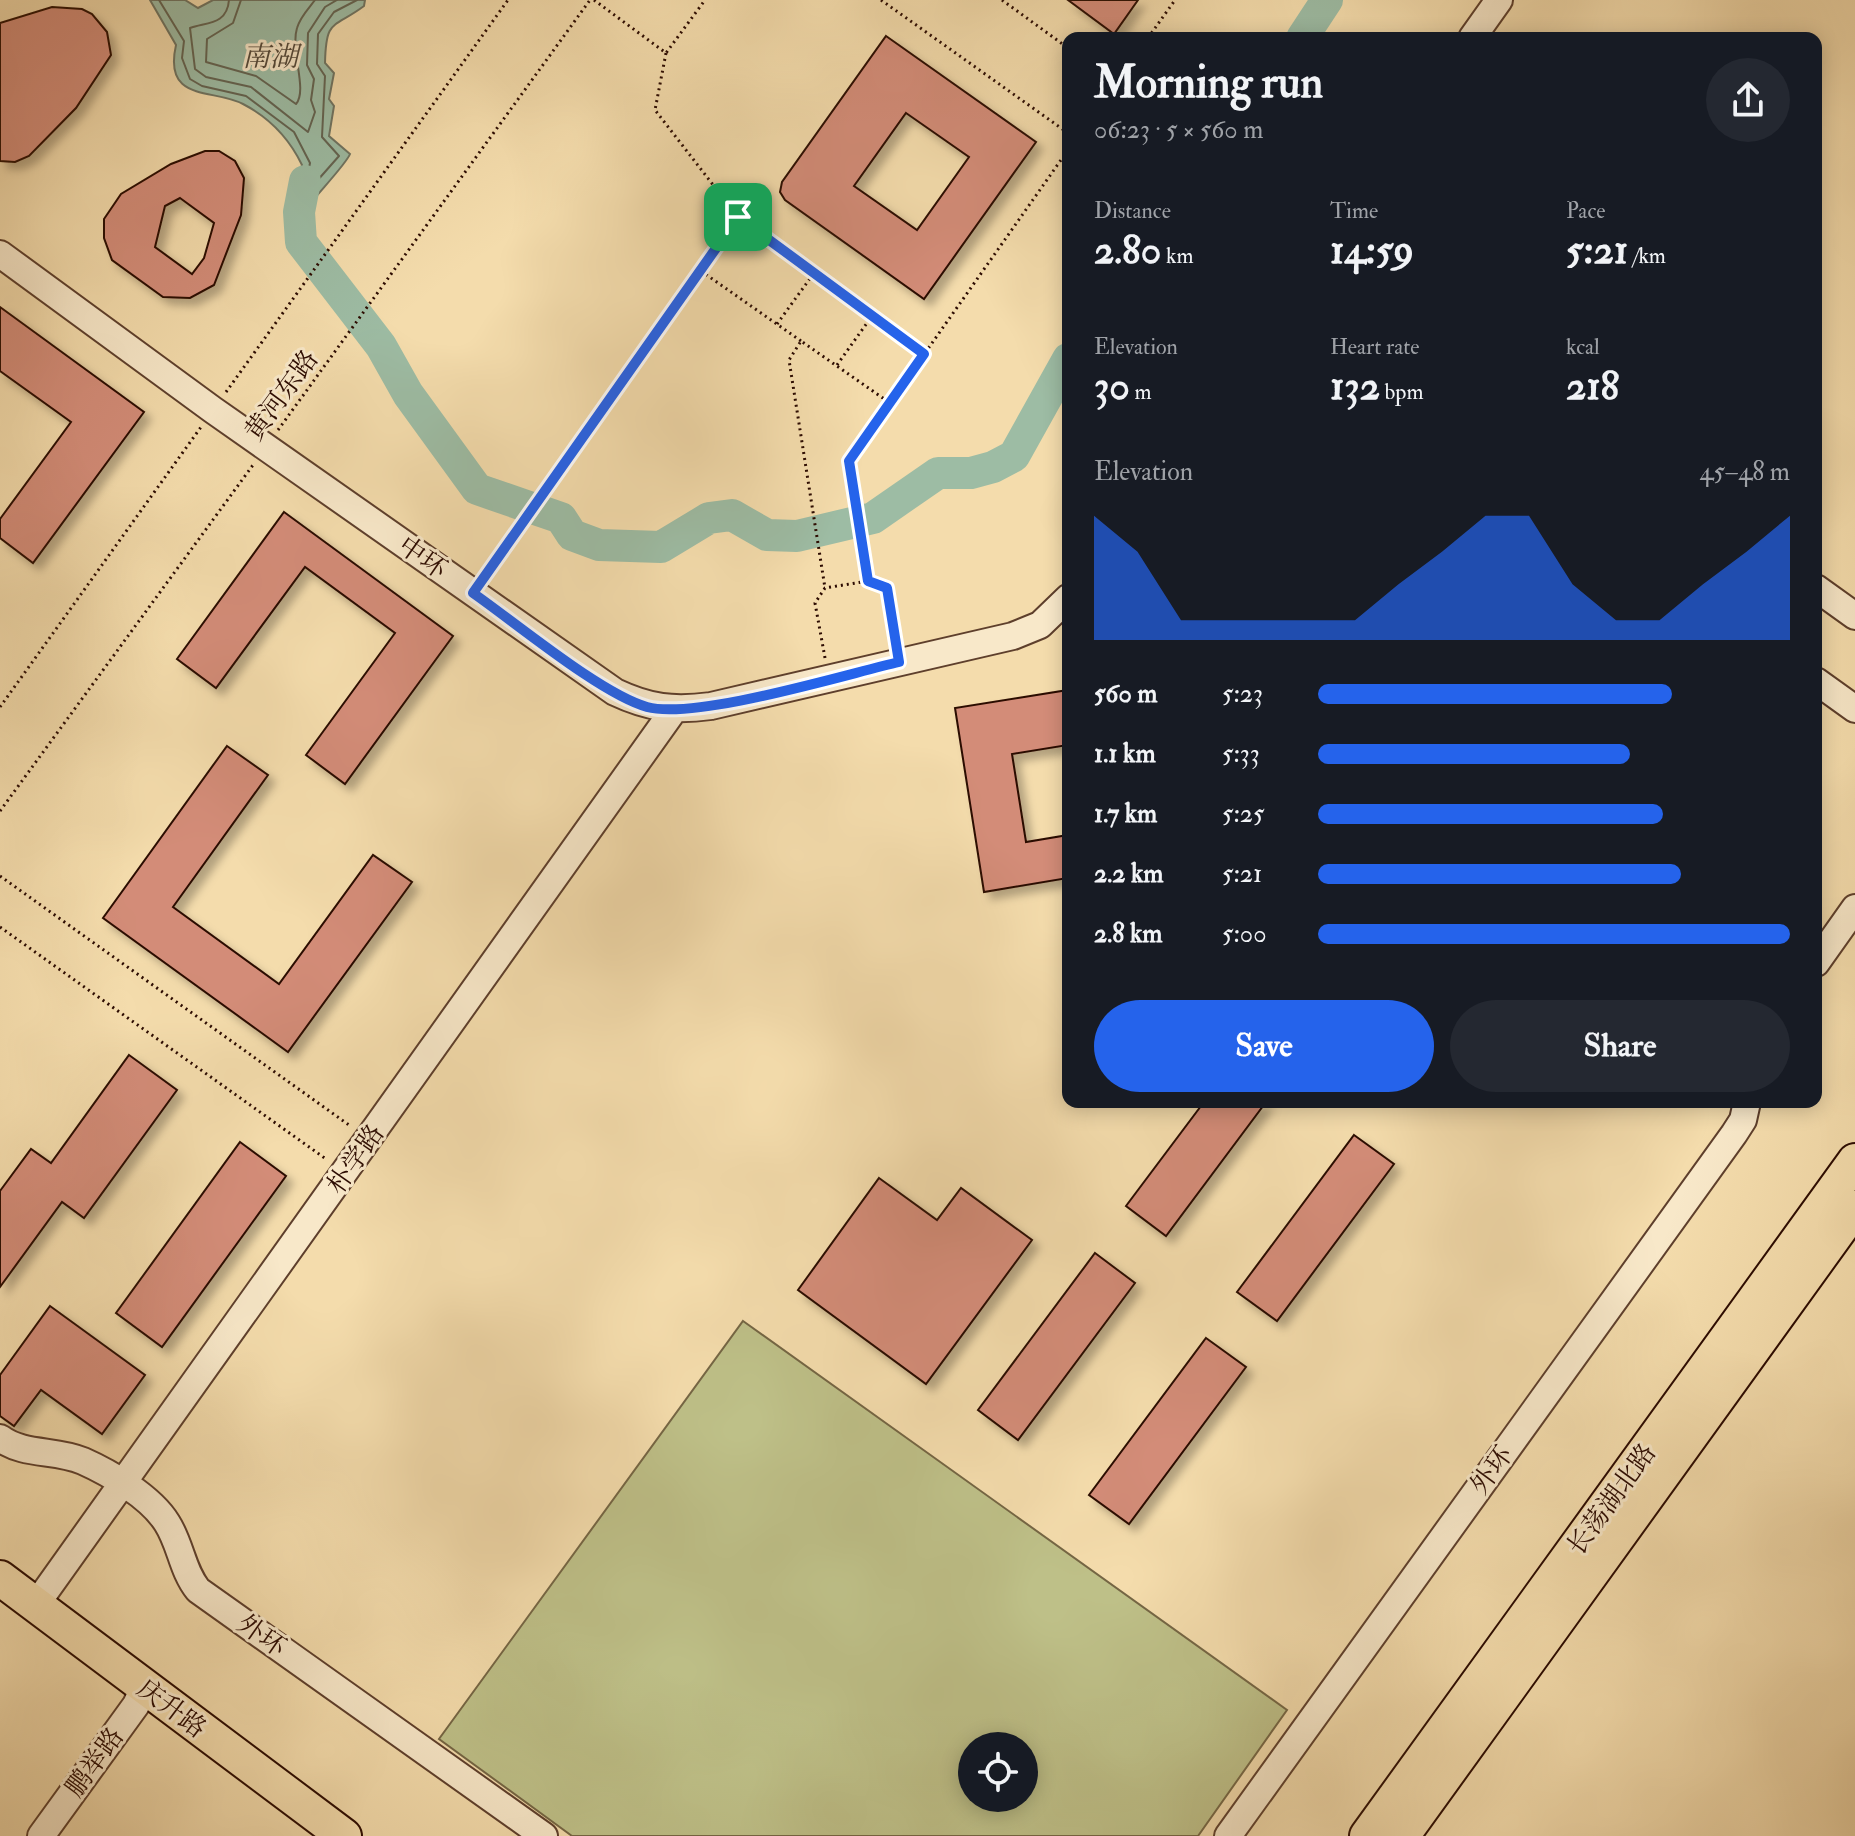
<!DOCTYPE html>
<html lang="en">
<head>
<meta charset="utf-8">
<style>
  body { margin:0; font-family:"IM FELL Double Pica","Noto Serif SC",serif; background:#242831; color:#f1f3f6; height:100vh; display:flex; flex-direction:column; font-size:30px; white-space:nowrap }
  * { box-sizing:border-box; margin:0 }
  p { font-size:26px; color:#9ea1a6 }
  .icon { flex:none; width:44px; height:44px; fill:none; stroke:currentColor; stroke-width:2; stroke-linecap:round; stroke-linejoin:round }
  .map { position:relative; flex:1; overflow:hidden }
  .sheet { position:absolute; left:1062px; top:32px; width:760px; height:1076px; display:flex; flex-direction:column; background:#171b24; border-radius:16px; box-shadow:0 4px 20px #0003 }
  .sheet>* { flex:none }
  .controls { position:absolute; left:958px; top:1732px; display:grid; gap:16px }
  .controls a { display:grid; place-items:center; width:80px; height:80px; border-radius:50%; background:#171b24; box-shadow:0 4px 20px #0003; font-size:40px }
  .pin { position:absolute; display:grid; place-items:center; width:68px; height:68px; color:#fff; margin:-34px; border-radius:16px; box-shadow:0 4px 12px #0006 }
  .round { display:grid; place-items:center; flex:none; width:84px; height:84px; border-radius:42px; background:#242831 }
  .head { display:flex; align-items:center; justify-content:space-between; height:136px; padding:0 32px }
  h1 { font-size:44px; font-weight:800; line-height:60px }
  .stats { display:grid; grid-template-columns:repeat(3,1fr); gap:12px; height:136px; padding:8px 32px }
  .stats div { display:grid; align-content:center }
  .stats b { font-size:40px; font-weight:800 }
  .stats small { font-size:22px; font-weight:400 }
  .stats p { font-size:22px }
  .chart { height:224px; padding:16px 32px }
  .chart p { display:flex; justify-content:space-between }
  .chart svg { width:100%; height:144px; margin-top:8px; fill:#2563eb; opacity:.7 }
  .cta { display:flex; gap:16px; margin-top:auto; padding:16px 32px }
  .cta a { flex:1; height:92px; border-radius:48px; background:#2563eb; color:#fff; font-size:32px; font-weight:800; line-height:92px; text-align:center }
  .cta a+a { background:#242831; color:#f1f3f6 }
  ul { padding:0 32px; list-style:none; font-size:26px }
  li { display:grid; grid-template-columns:128px 96px 1fr; align-items:center; height:60px }
  li i { height:20px; border-radius:10px; background:#2563eb }
  .map>svg:first-child { display:block }
  .green { fill:#bec088; stroke:#756644; stroke-width:2; fill-rule:evenodd }
  .water { fill:#9dbca4; stroke:#707563; stroke-width:2 }
  .lines { fill:none; stroke-linecap:round; stroke-linejoin:round }
  .shore { stroke:#646452; stroke-width:2 }
  .river { stroke:#9dbca4; stroke-width:32 }
  .building { fill:#d38c78; stroke:#2c0b01; stroke-width:2; fill-rule:evenodd; filter:url(#shadow) }
  .minor-casing { stroke:#5e3f2c; stroke-width:30 }
  .major-casing { stroke:#2c0b01; stroke-width:38 }
  .path { stroke:#2c0b01; stroke-width:3; stroke-dasharray:2 4; stroke-linecap:butt }
  .minor { stroke:#f8e8c9; stroke-width:26 }
  .major { stroke:#f4dcac; stroke-width:34 }
  .route-casing { stroke:#fff; stroke-width:16 }
  .route { stroke:#2563eb; stroke-width:10 }
  .labels { text-anchor:middle; stroke-width:6; stroke-linejoin:round; paint-order:stroke }
  .street-label { font-size:26px; fill:#2c0b01; stroke:#f8e8c9 }
  .water-label { font-size:28px; font-style:italic; fill:#54493a; stroke:#f8e8c9 }
</style>
</head>
<body>
<div class="map">
<svg width="1855" height="1836" viewBox="0 0 1855 1836">
  <defs>
    <filter id="shadow"><feDropShadow dx="7" dy="7" stdDeviation="4" flood-color="#0004"/></filter>
  </defs>
  <rect width="100%" height="100%" fill="#f4dcac"/>
  <filter id="stains"><feTurbulence type="fractalNoise" baseFrequency=".0025" numOctaves="4"/><feColorMatrix values="0 0 0 0 .2 0 0 0 0 .09 0 0 0 0 .02 0 0 0 .5 -.17"/></filter>
  <radialGradient id="worn" r=".72"><stop offset=".6" stop-color="#630" stop-opacity="0"/><stop offset="1" stop-color="#630" stop-opacity=".3"/></radialGradient>
  <path class="green" d="M 743,1321 L 1287,1710 L 1198,1836 L 572,1836 L 439,1739 ZM 972,1746 L 1024,1746 L 1024,1798 L 972,1798 Z"/>
  <path class="water" d="M 150,0 L 185,0 L 198,8 L 213,0 L 365,0 L 364,6 C 333,29 326,18 325,63 L 334,73 L 329,99 L 334,106 L 329,136 L 350,154 C 346,164 319,192 310,204 L 293,196 L 302,165 C 289,138 270,118 243,104 C 213,88 163,103 176,45 Z"/>
  <g class="lines">
    <path class="shore" d="M 159,0 L 184,41 L 182,58 L 190,79 L 202,86 L 246,96 L 294,132 L 310,163 L 305,186 L 309,190 L 339,156 L 322,137 L 325,76 L 317,64 L 318,34 L 334,12 L 357,0
      M 229,0 C 227,25 207,22 190,28 L 195,69 L 206,77 L 251,87 L 308,132 L 315,112 L 311,100 L 314,79 L 307,65 L 308,33 L 325,7 L 337,0
      M 241,0 L 233,23 L 207,39 L 206,62 L 256,76 L 296,104 C 308,90 290,51 297,28 C 300,17 309,8 315,0"/>
    <path class="river" d="M 1302,38 L 1327,0
      M 305,181 L 299,212 L 301,242 L 381,346 L 408,394 L 477,489 L 561,518 L 572,535 L 599,545 L 661,547 L 709,518 L 732,515 L 767,535 L 797,536 L 873,518 L 938,473 L 971,473 L 993,467 L 1014,456 L 1068,359"/>
  </g>
  <path class="building" d="M 1068,0 L 1138,0 L 1114,34 Z
    M 52,7 L 82,9 L 92,14 L 107,32 L 111,55 L 76,108 L 29,156 L 15,162 L 0,161 L 0,23 Z
    M 886,36 L 1036,142 L 924,299 L 785,200 L 780,192 L 782,182 ZM 906,113 L 969,157 L 917,230 L 854,186 Z
    M 205,151 L 219,151 L 235,161 L 244,178 L 241,215 L 214,285 L 190,298 L 163,297 L 112,260 L 104,238 L 104,219 L 121,194 L 171,164 ZM 180,198 L 214,223 L 204,258 L 192,274 L 155,247 L 165,206 Z
    M 0,307 L 144,412 L 33,563 L 0,538 L 0,519 L 71,422 L 0,371 Z
    M 284,512 L 453,636 L 345,784 L 306,755 L 395,633 L 305,567 L 216,688 L 177,659 Z
    M 1068,690 L 1068,745 L 1012,754 L 1026,842 L 1068,835 L 1068,878 L 984,892 L 955,708 Z
    M 227,746 L 268,775 L 173,907 L 279,984 L 373,855 L 412,882 L 288,1052 L 103,918 Z
    M 129,1055 L 177,1090 L 84,1218 L 62,1202 L 0,1287 L 0,1191 L 31,1149 L 51,1163 Z
    M 1204,1102 L 1266,1102 L 1166,1236 L 1126,1206 Z
    M 1354,1135 L 1394,1164 L 1277,1321 L 1237,1292 Z
    M 240,1142 L 286,1176 L 162,1347 L 116,1313 Z
    M 879,1178 L 937,1220 L 961,1188 L 1032,1240 L 926,1384 L 798,1290 Z
    M 1095,1253 L 1135,1283 L 1018,1440 L 978,1410 Z
    M 50,1306 L 145,1375 L 102,1434 L 41,1390 L 14,1426 L 0,1416 L 0,1375 Z
    M 1206,1338 L 1246,1367 L 1129,1524 L 1089,1495 Z"/>
  <g class="lines">
    <g class="minor-casing">
      <path id="minor" d="M 1472,38 L 1499,0
        M 0,254 L 213,410 L 615,692 C 649,708 673,711 711,706 L 1013,636 L 1040,625 L 1068,598
        M 1816,588 L 1855,616
        M 1816,681 L 1855,709
        M 1816,963 L 1855,908
        M 0,1438 C 24,1456 55,1449 83,1461 C 110,1473 151,1497 167,1523 C 181,1545 182,1570 198,1590 L 544,1836
        M 35,1606 L 673,711
        M 41,1836 L 136,1705 L 144,1687
        M 1228,1836 L 1734,1134 L 1743,1120 L 1747,1102"/>
    </g>
    <g class="major-casing">
      <path id="major" d="M 0,1578 L 344,1836
        M 1367,1836 L 1855,1161
        M 1402,1836 L 1855,1208"/>
    </g>
    <path class="path" d="M 594,0 L 666,53 L 705,0
      M 881,0 L 1068,133
      M 1002,0 L 1068,48
      M 1148,38 L 1175,0
      M 666,53 L 655,110 L 738,217
      M 701,271 L 801,341
      M 777,324 L 814,273
      M 925,353 L 1068,150
      M 837,365 L 872,316
      M 226,392 L 508,0
      M 278,430 L 590,0
      M 485,576 L 738,217 L 924,354 L 890,403 L 801,341 L 789,360 L 825,588
      M 868,581 L 849,461 L 891,402
      M 825,658 L 815,603 L 825,588 L 868,581 L 887,588 L 896,643
      M 0,707 L 201,427
      M 0,811 L 253,465
      M 0,876 L 349,1125
      M 0,927 L 326,1159"/>
    <use href="#minor" class="minor"/>
    <use href="#major" class="major"/>
  </g>
  <g class="lines">
    <g class="route-casing">
      <path id="route" d="M 738,217 L 924,354 L 849,461 L 868,581 L 887,588 L 899,662 C 843,675 696,720 647,707 C 601,694 516,623 473,593 Z"/>
    </g>
    <use href="#route" class="route"/>
  </g>
  <g class="labels">
    <g class="street-label">
      <text transform="translate(281 395) rotate(-54)" y="9">黄河东路</text>
      <text transform="translate(423 557) rotate(35)" y="9">中环</text>
      <text transform="translate(355 1159) rotate(-55)" y="9">朴学路</text>
      <text transform="translate(1491 1470) rotate(-54)" y="9">外环</text>
      <text transform="translate(1611 1499) rotate(-54)" y="9">长荡湖北路</text>
      <text transform="translate(262 1635) rotate(35)" y="9">外环</text>
      <text transform="translate(172 1708) rotate(37)" y="9">庆升路</text>
      <text transform="translate(94 1762) rotate(-54)" y="9">鹏举路</text>
    </g>
    <g class="water-label">
      <text x="270" y="66">南湖</text>
    </g>
  </g>
  <rect width="100%" height="100%" filter="url(#stains)"/>
  <rect width="100%" height="100%" fill="url(#worn)"/>
</svg>
<div class="controls">
<a><svg class="icon" aria-label="locate" viewBox="0 0 24 24"><circle cx="12" cy="12" r="6"/><path d="M12 2v4M12 18v4M2 12h4M18 12h4"/></svg></a>
</div>
<div class="pin" style="left:738px;top:217px;background:#1e9e55"><svg class="icon" aria-label="arrive" viewBox="0 0 24 24"><path d="M6 21V4h12l-3 4 3 4H6"/></svg></div>
<section class="sheet">
<div class="head"><div><h1>Morning run</h1><p>06:23 · 5 × 560 m</p></div><a class="round"><svg class="icon" aria-label="share" viewBox="0 0 24 24"><path d="M12 15V3M7 8l5-5 5 5M5 13v7h14v-7"/></svg></a></div>
<div class="stats">
<div><p>Distance</p><b>2.80<small> km</small></b></div>
<div><p>Time</p><b>14:59</b></div>
<div><p>Pace</p><b>5:21<small> /km</small></b></div>
</div>
<div class="stats">
<div><p>Elevation</p><b>30<small> m</small></b></div>
<div><p>Heart rate</p><b>132<small> bpm</small></b></div>
<div><p>kcal</p><b>218</b></div>
</div>
<div class="chart"><p><span>Elevation</span>45–48 m</p>
<svg viewBox="0 0 160 44" preserveAspectRatio="none"><path d="M0 44V6L10 17L20 38L30 38L40 38L50 38L60 38L70 27L80 17L90 6L100 6L110 27L120 38L130 38L140 27L150 17L160 6V44z"/></svg>
</div>
<ul>
<li><b>560 m</b>5:23<i style="width:75%"></i></li>
<li><b>1.1 km</b>5:33<i style="width:66%"></i></li>
<li><b>1.7 km</b>5:25<i style="width:73%"></i></li>
<li><b>2.2 km</b>5:21<i style="width:77%"></i></li>
<li><b>2.8 km</b>5:00<i style="width:100%"></i></li>
</ul>
<div class="cta"><a>Save</a><a>Share</a></div>
</section>
</div>
</body>
</html>
